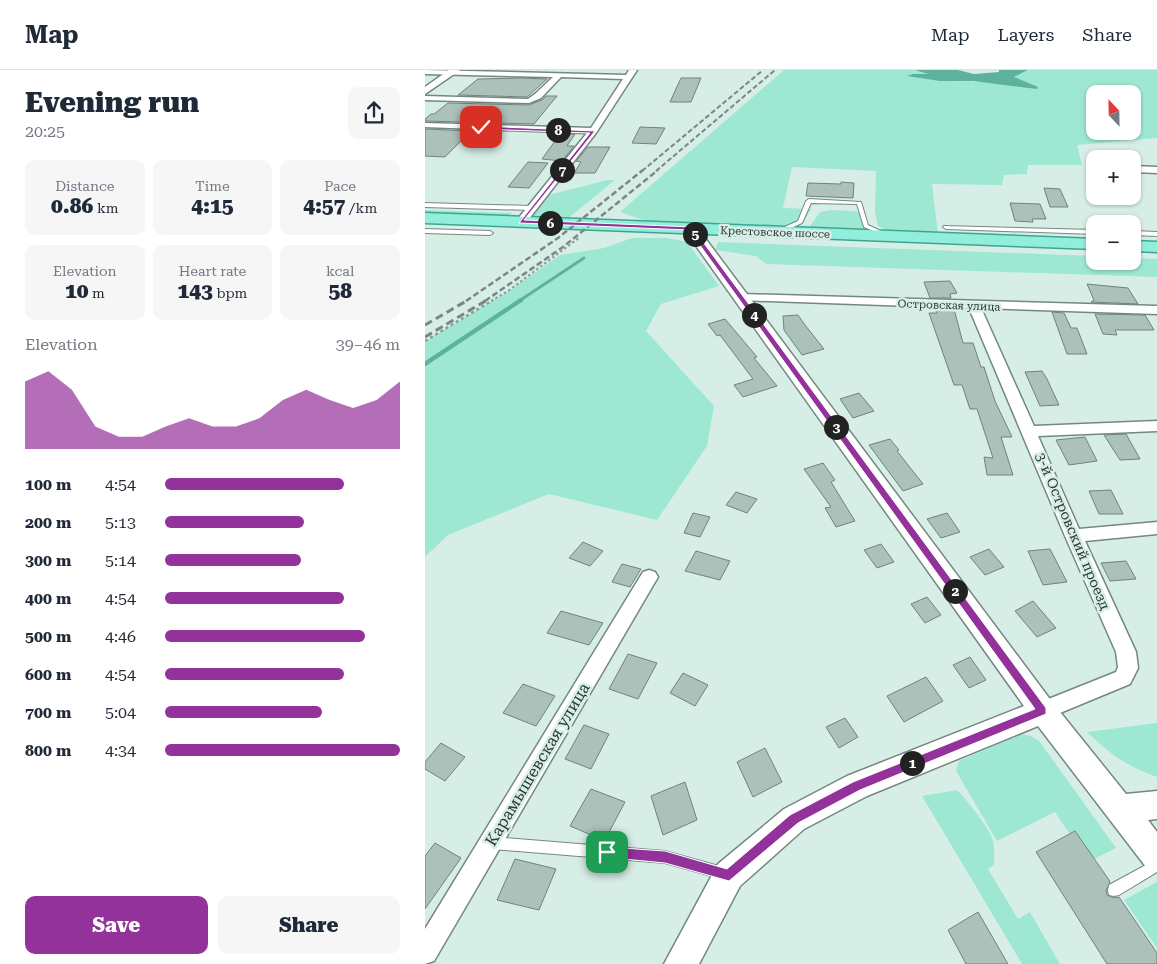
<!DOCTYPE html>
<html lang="en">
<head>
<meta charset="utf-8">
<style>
  body { margin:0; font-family:"Roboto Serif",serif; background:#f6f6f7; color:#1f2937; height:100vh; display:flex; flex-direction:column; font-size:19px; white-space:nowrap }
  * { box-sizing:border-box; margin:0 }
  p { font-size:16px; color:#747a83 }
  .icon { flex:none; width:28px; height:28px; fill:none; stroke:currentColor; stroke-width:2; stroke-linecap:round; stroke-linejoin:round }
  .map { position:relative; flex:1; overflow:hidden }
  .side { display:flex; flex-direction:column; background:#fff; width:425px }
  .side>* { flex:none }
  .needle { width:32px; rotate:338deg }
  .tools { position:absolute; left:661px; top:15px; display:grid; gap:10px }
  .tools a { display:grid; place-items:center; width:55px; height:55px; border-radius:10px; background:#fff; box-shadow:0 1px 4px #0004; font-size:25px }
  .pin { position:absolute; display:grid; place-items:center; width:42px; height:42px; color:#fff; margin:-21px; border-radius:10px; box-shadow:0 2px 8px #0006 }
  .km { position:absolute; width:25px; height:25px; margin:-12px; border-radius:50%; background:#222; color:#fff; font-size:14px; line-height:25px; text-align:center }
  .round { display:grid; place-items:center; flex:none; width:52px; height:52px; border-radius:10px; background:#f6f6f7 }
  .summary { display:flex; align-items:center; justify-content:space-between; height:85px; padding:0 25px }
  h1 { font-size:28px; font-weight:800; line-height:38px }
  .figures { display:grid; grid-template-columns:repeat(3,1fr); gap:8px; height:85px; padding:5px 25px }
  .figures div { display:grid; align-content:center; border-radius:10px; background:#f6f6f7; text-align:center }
  .figures b { font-size:21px; font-weight:800 }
  .figures small { font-size:14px; font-weight:400 }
  .figures p { font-size:14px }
  .chart { height:140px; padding:10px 25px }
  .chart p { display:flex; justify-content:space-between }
  .chart svg { width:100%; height:90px; margin-top:5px; fill:#93329a; opacity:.7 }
  .primary-button { display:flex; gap:10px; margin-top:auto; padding:10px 25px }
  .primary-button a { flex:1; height:58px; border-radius:10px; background:#93329a; color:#fff; font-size:20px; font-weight:800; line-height:58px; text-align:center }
  .primary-button a+a { background:#f6f6f7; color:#1f2937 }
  ul { padding:0 25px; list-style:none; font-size:16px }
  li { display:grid; grid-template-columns:80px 60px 1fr; align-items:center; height:38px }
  li i { height:12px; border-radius:6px; background:#93329a }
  header { display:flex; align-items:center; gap:30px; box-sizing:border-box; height:70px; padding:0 25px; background:#fff; border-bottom:1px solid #e0e1e3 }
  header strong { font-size:24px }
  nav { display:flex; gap:28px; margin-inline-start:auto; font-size:18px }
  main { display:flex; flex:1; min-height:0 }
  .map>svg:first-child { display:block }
  .green { fill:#9ee8d3; fill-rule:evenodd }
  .water { fill:#5db29d }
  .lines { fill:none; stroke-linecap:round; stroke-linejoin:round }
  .stream-far1 { stroke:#5db29d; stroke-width:3 }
  .stream { stroke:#5db29d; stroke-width:4.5 }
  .building { fill:#abc1ba; stroke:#6e837d }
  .service-casing { stroke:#748882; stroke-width:2 }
  .minor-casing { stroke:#748882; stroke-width:3 }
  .tertiary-casing { stroke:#748882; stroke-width:3 }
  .primary-casing { stroke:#3ea690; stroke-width:3 }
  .path-far1 { stroke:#8c9d97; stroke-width:2; stroke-dasharray:2.5 2.5; stroke-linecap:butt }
  .path { stroke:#8c9d97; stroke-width:2.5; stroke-dasharray:3 3; stroke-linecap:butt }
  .service { fill:#fff; fill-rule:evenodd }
  .minor { fill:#fff; fill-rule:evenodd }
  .tertiary { fill:#fff; fill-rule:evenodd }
  .primary { fill:#90eeda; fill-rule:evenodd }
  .rail-far2 { stroke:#798883; stroke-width:2; stroke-dasharray:5 2.5; stroke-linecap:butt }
  .rail-far1 { stroke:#798883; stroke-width:2.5; stroke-dasharray:6 3; stroke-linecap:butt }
  .rail { stroke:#798883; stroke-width:3; stroke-dasharray:8 4.5; stroke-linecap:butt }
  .route { fill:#93329a; stroke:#fff }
  .labels { text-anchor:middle; stroke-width:5; stroke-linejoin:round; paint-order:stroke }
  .far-street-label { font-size:11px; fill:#2e3734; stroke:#d7eee7 }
  .street-label { font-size:14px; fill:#2e3734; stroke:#d7eee7 }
  .near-street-label { font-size:16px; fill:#2e3734; stroke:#d7eee7 }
</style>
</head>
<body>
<header>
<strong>Map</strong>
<nav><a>Map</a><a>Layers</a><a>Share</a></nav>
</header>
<main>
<section class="side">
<div class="summary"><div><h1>Evening run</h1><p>20:25</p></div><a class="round"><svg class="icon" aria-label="share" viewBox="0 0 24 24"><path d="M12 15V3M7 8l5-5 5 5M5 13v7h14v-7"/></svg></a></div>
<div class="figures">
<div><p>Distance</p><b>0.86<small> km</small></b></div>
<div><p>Time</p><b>4:15</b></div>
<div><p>Pace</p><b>4:57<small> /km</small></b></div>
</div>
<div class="figures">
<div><p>Elevation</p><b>10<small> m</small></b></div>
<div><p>Heart rate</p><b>143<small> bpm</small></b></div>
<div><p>kcal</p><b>58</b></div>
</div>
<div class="chart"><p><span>Elevation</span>39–46 m</p>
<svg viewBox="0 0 160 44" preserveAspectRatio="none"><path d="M0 44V11L10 6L20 15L30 33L40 38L50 38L60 33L70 29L80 33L90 33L100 29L110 20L120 15L130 20L140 24L150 20L160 11V44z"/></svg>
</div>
<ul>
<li><b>100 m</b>4:54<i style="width:76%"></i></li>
<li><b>200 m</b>5:13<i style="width:59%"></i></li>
<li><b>300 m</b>5:14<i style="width:58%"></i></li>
<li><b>400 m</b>4:54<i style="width:76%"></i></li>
<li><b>500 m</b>4:46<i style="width:85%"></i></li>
<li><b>600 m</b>4:54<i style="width:76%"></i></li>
<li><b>700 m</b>5:04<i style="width:67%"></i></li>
<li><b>800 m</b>4:34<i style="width:100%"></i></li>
</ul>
<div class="primary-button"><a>Save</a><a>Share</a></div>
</section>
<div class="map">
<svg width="732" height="894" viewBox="0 0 732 894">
  <rect width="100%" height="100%" fill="#d7eee7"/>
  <path class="green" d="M 359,0 L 491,0 L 504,4 L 488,4 C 524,17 562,6 597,18 L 589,7 L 603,0 L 732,0 L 732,68 L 652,75 L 657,95 L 603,95 L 602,104 L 579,105 L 577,115 L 507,114 L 513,164 L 466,162 L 453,156 L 450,142 L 451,101 L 367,97 L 358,138 L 386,139 L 378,153 L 371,157 L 227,153 L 195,142 ZM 670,24 L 708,24 L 708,61 L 670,61 Z
    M 182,110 L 190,110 L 141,150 L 112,149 L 106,142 L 120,126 Z
    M 0,140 L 88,143 L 81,146 L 0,144 Z
    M 405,140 L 431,141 L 434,143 L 440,161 L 383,159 L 395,142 Z
    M 207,168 L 242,168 L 262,172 L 294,216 L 236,234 L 221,261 L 289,336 L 282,376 L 232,450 L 124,424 L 23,465 L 0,487 L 0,271 L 84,221 L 135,185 L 179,178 Z
    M 293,172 L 670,186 L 670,191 L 708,191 L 708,188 L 732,189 L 732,207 L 341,194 L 331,186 L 290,180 Z
    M 732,653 L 732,707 C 701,696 685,684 662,662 Z
    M 595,664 L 606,666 L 615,672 L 691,778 L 663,792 L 630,742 L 572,771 L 531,701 L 534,691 Z
    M 532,720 C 541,729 563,756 567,768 C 570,776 569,786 569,795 L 563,799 L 593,849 L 605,842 L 635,894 L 597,894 L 497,726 Z
    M 732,812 L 732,878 L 699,830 Z"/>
  <path class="water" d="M 490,0 L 533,0 L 549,4 L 574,2 L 574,0 L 603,0 L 589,7 L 613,17 L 612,19 L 548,11 L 515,11 L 482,6 L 488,4 L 503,4 Z"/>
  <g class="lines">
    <path class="stream-far1" d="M 94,231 L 159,188"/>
    <path class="stream" d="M 0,294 L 96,230"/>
  </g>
  <path class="building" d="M 97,8 L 122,9 L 102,27 L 33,25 L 53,9 Z
    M 256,8 L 276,8 L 266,32 L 245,32 Z
    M 121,26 L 132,26 L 109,54 L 0,51 L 0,49 L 6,44 L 9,44 L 23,33 L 104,35 L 117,30 Z
    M 215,57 L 240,58 L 231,74 L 207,73 Z
    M 0,59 L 46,61 L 20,87 L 0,86 Z
    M 135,64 L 150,64 L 142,76 L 149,76 L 137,91 L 117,89 Z
    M 163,77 L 185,77 L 170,103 L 149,103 L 156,92 L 151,91 Z
    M 103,92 L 123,93 L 104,118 L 83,117 Z
    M 416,112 L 429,113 L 428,128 L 381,126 L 383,113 L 416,114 Z
    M 619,118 L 635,119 L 643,137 L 625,137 Z
    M 585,133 L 615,134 L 621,149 L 607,149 L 608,152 L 590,151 Z
    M 525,211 L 532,223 L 525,224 L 526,228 L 505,228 L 499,212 Z
    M 662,214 L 703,218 L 713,234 L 666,232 L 669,230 Z
    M 510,239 L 529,239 L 538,273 L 548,273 L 556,297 L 559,297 L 570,331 L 587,367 L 576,367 L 588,405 L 562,405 L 559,387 L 568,388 L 552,339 L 545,339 L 537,315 L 529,315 L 504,243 L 512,243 Z
    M 627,242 L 639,243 L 646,258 L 652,258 L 662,284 L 642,284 Z
    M 670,244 L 720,245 L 729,260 L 690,260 L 692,265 L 678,264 Z
    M 373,245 L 380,255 L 399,279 L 377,285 L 359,260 L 358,246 Z
    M 300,249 L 332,287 L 329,288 L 352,316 L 318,327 L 309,315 L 328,309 L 295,265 L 292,266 L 283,254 Z
    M 617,301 L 622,309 L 634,335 L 615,336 L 600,302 Z
    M 434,323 L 449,341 L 428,348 L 415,329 Z
    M 701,364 L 715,389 L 695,390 L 679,365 Z
    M 660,367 L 672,391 L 644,395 L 631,370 Z
    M 465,369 L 474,380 L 472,381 L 498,414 L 478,421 L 444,375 Z
    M 398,393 L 410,410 L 406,412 L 430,451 L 411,457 L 400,438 L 406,437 L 379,399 Z
    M 686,420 L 698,444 L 674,444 L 664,421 Z
    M 311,422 L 332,429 L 322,443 L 301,435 Z
    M 268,443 L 285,447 L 275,467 L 259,463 Z
    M 522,443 L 535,462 L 516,468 L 502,449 Z
    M 158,472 L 178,481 L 165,496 L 144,488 Z
    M 456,474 L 469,492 L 452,498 L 439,480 Z
    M 564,479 L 579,497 L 560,505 L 545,487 Z
    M 625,479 L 642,512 L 618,515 L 603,481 Z
    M 271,481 L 305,491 L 295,510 L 260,501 Z
    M 701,491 L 711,509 L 685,511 L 676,493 Z
    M 197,494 L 216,499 L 205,517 L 187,512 Z
    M 502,527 L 516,545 L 500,553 L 486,534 Z
    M 608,531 L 631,558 L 612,567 L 590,541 Z
    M 136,541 L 178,553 L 164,575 L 122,563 Z
    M 203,584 L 232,593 L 213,629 L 184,619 Z
    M 545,587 L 561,610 L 544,618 L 528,595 Z
    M 258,603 L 283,615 L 270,636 L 245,623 Z
    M 501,607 L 518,631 L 479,652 L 462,626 Z
    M 98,614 L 130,626 L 111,656 L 78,643 Z
    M 420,648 L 433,667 L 414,678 L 401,657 Z
    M 159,655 L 184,664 L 166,699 L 140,689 Z
    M 16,673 L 40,687 L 20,711 L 0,699 L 0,692 Z
    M 340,678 L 357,712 L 328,727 L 312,692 Z
    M 260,712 L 272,750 L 238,765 L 226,726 Z
    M 166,719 L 200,732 L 182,766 L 169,761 L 166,765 L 145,756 Z
    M 650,761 L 684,810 L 685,813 L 681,820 L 682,825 L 689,828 L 694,827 L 732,883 L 732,894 L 682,894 L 611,782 Z
    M 10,773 L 36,788 L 0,839 L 0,786 Z
    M 90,789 L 131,799 L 114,840 L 72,830 Z
    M 553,842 L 583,894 L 541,894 L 523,860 Z"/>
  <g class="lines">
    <g class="service-casing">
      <path id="service" d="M 384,129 L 436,132 L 443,155 L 462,164 L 457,165 L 439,157 L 432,134 L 386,133 L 377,153 L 357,162 L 353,162 L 353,160 L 373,151 L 381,131 Z
        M 0,133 L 106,136 L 109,138 L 106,140 L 0,137 Z
        M 519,156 L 670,160 L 670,164 L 521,159 L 518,157 Z
        M 0,159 L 65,161 L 68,163 L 65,165 L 0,163 Z
        M 708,161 L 732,162 L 732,166 L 708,165 Z
        M 67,767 L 240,781 L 301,798 L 305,800 L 307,804 L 305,808 L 301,810 L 240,793 L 67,779 L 63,777 L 61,773 L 63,769 Z
        M 732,789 L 732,802 L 694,825 L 689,826 L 684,825 L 683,820 L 684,815 Z"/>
    </g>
    <g class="minor-casing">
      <path id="minor" d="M 0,0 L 201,5 L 204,0 L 212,0 L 171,63 L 100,154 L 96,155 L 91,152 L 92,150 L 162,63 L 0,57 L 0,53 L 166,58 L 198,9 L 136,7 L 116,28 L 104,33 L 0,30 L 0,26 L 103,29 L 110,24 L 128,7 L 0,4 Z
        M 708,96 L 732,97 L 732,103 L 708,102 Z
        M 317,224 L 732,236 L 732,244 L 556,238 L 609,356 L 732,351 L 732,361 L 613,366 L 654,459 L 732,452 L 732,464 L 660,471 L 711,582 L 713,598 L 705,614 L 618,650 L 611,648 L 608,641 L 611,634 L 691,602 L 693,597 L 691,582 L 640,466 L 544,238 L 313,230 L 311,228 Z
        M 224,500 L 230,502 L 233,507 L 230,512 L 9,891 L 0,894 L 0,859 L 218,502 Z"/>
    </g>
    <g class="tertiary-casing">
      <path id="tertiary" d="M 24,0 L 35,0 L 0,24 L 0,17 Z
        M 266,155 L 271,156 L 627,632 L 701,724 L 732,721 L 732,749 L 723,750 L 732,762 L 732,801 L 721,797 L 613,656 L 442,726 L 379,759 L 315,816 L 274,894 L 239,894 L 293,794 L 359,739 L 422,706 L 599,636 L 259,159 Z"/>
    </g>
    <g class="primary-casing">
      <path id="primary" d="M 0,143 L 670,169 L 670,179 L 0,153 Z
        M 708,171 L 732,172 L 732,182 L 708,181 Z"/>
    </g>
    <path class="path-far1" d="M 66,231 L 83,221 L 155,167"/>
    <path class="path" d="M 0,271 L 68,230"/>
    <use href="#service" class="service"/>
    <use href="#minor" class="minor"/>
    <use href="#tertiary" class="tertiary"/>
    <use href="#primary" class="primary"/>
    <path class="rail-far2" d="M 217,101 L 338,0
      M 231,101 L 350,0"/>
    <path class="rail-far1" d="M 41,231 L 133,168 L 218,100
      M 60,231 L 138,177 L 233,100"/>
    <path class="rail" d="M 0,255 L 43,230
      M 0,267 L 62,230"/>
  </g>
  <path class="route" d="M 54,56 L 170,61 L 99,150 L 267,157 L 621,638 L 621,644 L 435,720 L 373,753 L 304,811 L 240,793 L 178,787 L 176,782 L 178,778 L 182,777 L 240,781 L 302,799 L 365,745 L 428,712 L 610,639 L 264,160 L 94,153 L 165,63 L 56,59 Z"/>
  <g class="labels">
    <g class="far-street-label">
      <text transform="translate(350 162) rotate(2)" y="4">Крестовское шоссе</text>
      <text transform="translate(524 235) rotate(2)" y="4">Островская улица</text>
    </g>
    <g class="street-label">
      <text transform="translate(648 461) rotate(67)" y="5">3-й Островский проезд</text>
    </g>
    <g class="near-street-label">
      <text transform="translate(112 694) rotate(-59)" y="6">Карамышевская улица</text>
    </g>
  </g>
</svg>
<div class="tools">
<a><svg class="needle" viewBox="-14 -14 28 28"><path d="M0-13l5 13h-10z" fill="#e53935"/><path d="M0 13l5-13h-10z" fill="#747a83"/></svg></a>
<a>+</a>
<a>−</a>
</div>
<div class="pin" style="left:182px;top:782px;background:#1e9e55"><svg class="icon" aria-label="arrive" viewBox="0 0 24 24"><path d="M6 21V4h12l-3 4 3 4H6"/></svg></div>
<div class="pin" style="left:56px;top:57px;background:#d93025"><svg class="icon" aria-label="check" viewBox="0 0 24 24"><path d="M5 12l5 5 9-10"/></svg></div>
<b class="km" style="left:487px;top:693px">1</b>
<b class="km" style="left:530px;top:521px">2</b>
<b class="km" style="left:411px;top:357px">3</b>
<b class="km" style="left:329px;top:245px">4</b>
<b class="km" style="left:270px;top:164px">5</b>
<b class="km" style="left:125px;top:153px">6</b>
<b class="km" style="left:137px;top:100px">7</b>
<b class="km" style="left:133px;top:60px">8</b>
</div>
</main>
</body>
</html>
